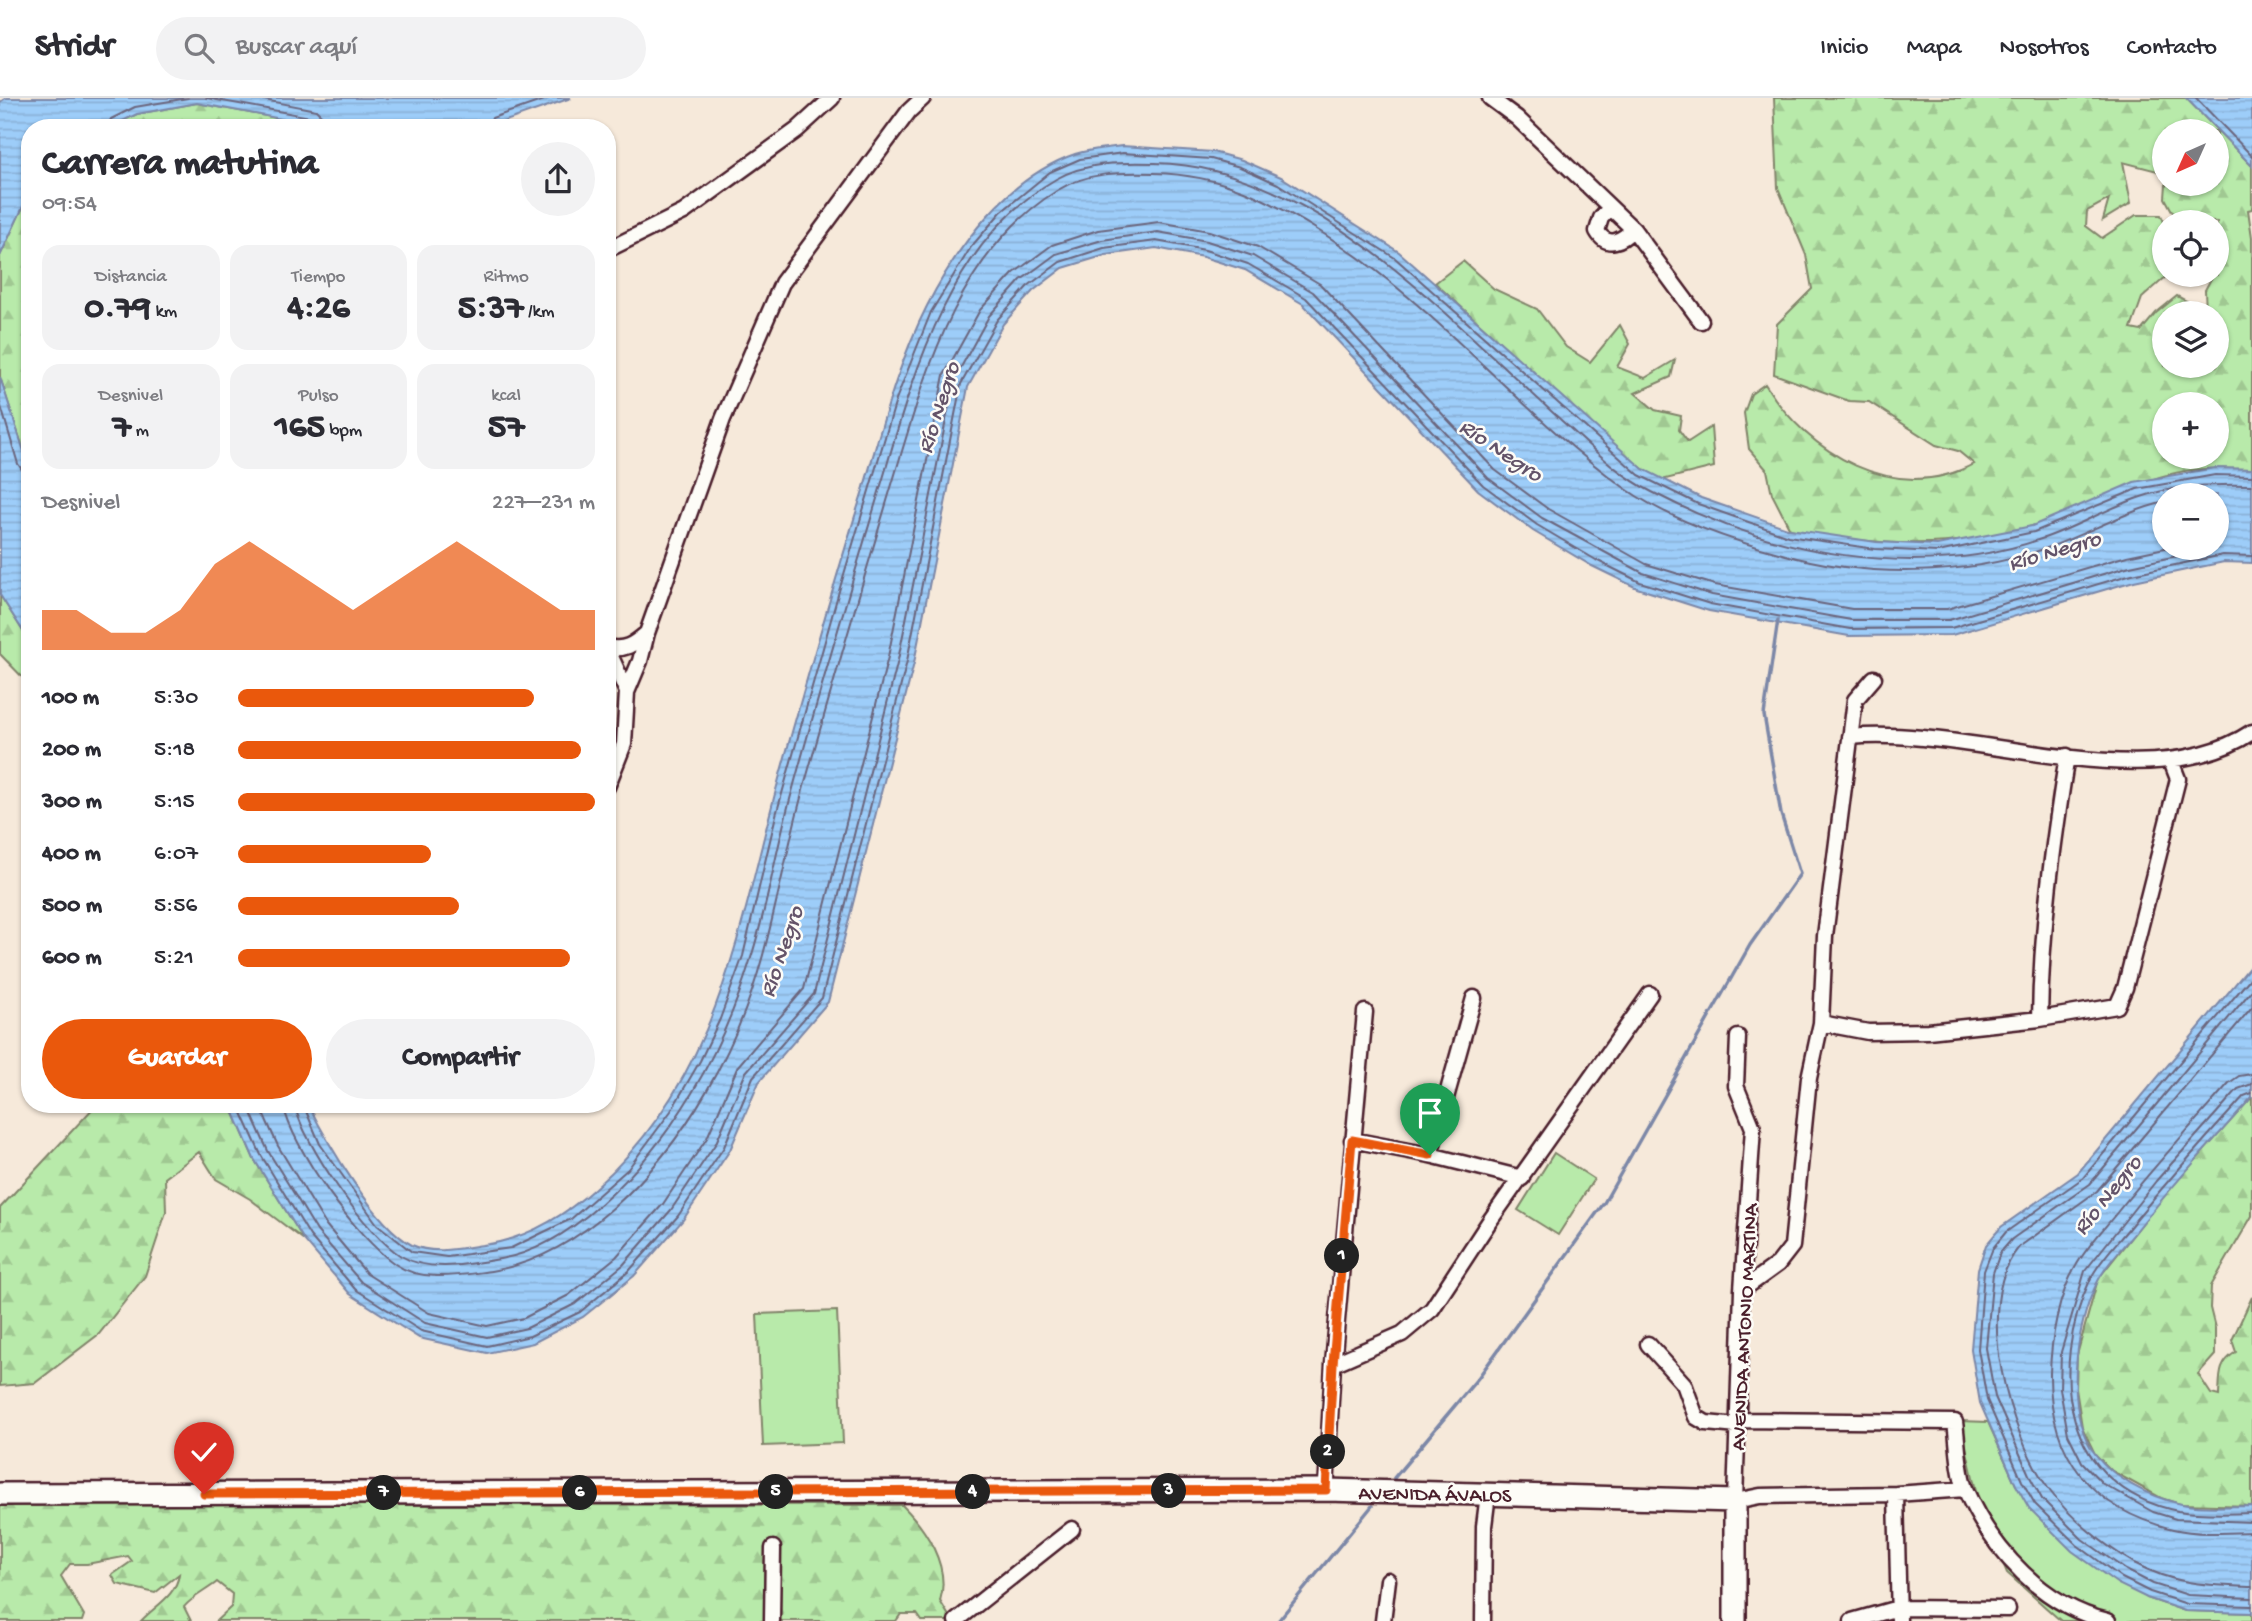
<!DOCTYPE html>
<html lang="es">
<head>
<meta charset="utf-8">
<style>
  body { margin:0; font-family:"Gochi Hand",sans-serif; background:#f2f2f3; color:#2b2b33; height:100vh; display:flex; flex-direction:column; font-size:26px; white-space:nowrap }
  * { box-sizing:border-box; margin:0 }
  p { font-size:23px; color:#7c7c81 }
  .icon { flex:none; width:38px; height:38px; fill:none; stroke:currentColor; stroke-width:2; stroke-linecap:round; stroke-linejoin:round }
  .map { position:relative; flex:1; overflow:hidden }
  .drawer { position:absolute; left:21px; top:21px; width:595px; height:994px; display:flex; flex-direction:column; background:#fff; border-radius:28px; box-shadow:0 2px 5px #0004 }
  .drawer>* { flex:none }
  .needle { width:46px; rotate:225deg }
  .controls { position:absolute; left:2152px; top:21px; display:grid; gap:14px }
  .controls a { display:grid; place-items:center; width:77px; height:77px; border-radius:50%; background:#fff; box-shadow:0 2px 5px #0004; font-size:35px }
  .pin { position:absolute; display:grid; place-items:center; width:60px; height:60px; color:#fff; margin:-72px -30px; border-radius:50% 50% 50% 0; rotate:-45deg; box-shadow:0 0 7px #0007 }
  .pin .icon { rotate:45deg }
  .km { position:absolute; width:35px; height:35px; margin:-18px; border-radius:50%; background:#222; color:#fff; font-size:19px; line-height:35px; text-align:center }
  .round { display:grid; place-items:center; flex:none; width:74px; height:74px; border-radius:37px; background:#f2f2f3 }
  .summary { display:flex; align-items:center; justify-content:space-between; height:119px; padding:0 21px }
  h1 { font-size:38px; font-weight:800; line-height:52px }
  .figures { display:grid; grid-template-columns:repeat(3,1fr); gap:10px; height:119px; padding:7px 21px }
  .figures div { display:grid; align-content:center; border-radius:18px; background:#f2f2f3; text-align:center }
  .figures b { font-size:35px; font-weight:800 }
  .figures small { font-size:19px; font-weight:400 }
  .figures p { font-size:19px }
  .chart { height:196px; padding:14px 21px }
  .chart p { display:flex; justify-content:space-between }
  .chart svg { width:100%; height:126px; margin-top:7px; fill:#ea580c; opacity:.7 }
  .action { display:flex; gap:14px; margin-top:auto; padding:14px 21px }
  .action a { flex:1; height:80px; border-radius:42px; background:#ea580c; color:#fff; font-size:28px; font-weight:800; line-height:80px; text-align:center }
  .action a+a { background:#f2f2f3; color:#2b2b33 }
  ul { padding:0 21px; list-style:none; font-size:23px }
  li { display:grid; grid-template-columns:112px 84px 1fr; align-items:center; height:52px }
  li i { height:18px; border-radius:9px; background:#ea580c }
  header { display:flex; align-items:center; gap:42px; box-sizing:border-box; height:98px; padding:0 35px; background:#fff; border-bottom:2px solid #e1e1e2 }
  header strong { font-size:33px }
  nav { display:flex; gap:38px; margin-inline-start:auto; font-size:24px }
  .search { width:490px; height:63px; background:#f2f2f3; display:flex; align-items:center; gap:18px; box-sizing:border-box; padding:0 24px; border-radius:38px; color:#7c7c81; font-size:26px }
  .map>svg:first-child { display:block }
  .forest { fill:url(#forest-firs); stroke:#81846a; stroke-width:2; fill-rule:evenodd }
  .park { fill:#b8eaaa; stroke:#81846a; stroke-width:2 }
  .water { fill:url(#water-rules); stroke:#7c87a7; stroke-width:2; fill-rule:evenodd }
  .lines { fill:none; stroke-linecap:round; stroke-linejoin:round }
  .shore { stroke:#6b657d; stroke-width:2 }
  .stream { stroke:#7c87a7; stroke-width:3.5 }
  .street-casing { stroke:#4a1f2b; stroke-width:19 }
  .secondary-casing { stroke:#4a1f2b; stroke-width:26 }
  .street { stroke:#fdfcf7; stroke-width:14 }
  .secondary { stroke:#fdfcf7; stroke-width:21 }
  .route-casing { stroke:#fff; stroke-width:14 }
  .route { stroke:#ea580c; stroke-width:9 }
  .labels { text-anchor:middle; stroke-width:5; stroke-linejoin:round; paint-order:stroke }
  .street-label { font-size:21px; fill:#4a1f2b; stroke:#fdfcf7 }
  .water-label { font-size:23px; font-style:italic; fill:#635369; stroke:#fdfcf7 }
</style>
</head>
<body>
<header>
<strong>Stridr</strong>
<div class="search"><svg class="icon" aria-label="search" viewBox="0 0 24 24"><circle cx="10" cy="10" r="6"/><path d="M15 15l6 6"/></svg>Buscar aquí</div>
<nav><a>Inicio</a><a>Mapa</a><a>Nosotros</a><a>Contacto</a></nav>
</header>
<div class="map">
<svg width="2252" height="1523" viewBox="0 0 2252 1523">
  <defs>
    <pattern id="forest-firs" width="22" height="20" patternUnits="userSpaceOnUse" patternTransform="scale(1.75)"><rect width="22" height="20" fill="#b8eaaa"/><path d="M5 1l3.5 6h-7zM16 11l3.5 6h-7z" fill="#a0c892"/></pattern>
    <pattern id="water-rules" width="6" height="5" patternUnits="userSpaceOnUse" patternTransform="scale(1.75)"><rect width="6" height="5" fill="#9dcdf9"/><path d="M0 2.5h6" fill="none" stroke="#89b0d6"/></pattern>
  </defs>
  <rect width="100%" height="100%" fill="#f6e9da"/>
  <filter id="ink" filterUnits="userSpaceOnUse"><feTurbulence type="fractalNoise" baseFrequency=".0143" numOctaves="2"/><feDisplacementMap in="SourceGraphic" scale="14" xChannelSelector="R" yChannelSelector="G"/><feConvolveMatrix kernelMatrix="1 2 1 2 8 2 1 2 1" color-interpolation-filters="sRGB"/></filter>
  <g filter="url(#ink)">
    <path class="forest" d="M 1774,0 L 2186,0 L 2252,68 L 2252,111 L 2248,112 L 2252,139 L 2252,371 C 2224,370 2195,369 2167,377 C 2121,389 2078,414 2032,428 C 1951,453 1873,448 1790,431 L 1772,396 L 1767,372 L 1749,351 L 1744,315 L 1751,296 L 1765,286 C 1807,355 1895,408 1974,366 L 1958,353 L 1936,347 L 1869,304 L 1849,303 L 1774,276 L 1777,226 L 1812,191 L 1806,157 L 1778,90 ZM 2165,33 L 2217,33 L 2217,86 L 2166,86 L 2165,100 L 2178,124 L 2217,124 L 2217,177 L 2213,177 L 2205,192 L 2206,214 L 2217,215 L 2217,223 L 2228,233 L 2217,243 L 2217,268 L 2165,268 L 2165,215 L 2192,215 L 2194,207 L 2177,198 L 2156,215 L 2141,233 L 2131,231 L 2142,200 L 2168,177 L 2165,177 L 2165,126 L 2161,117 L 2136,117 L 2102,140 L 2086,128 L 2087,113 L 2109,101 L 2103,122 L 2131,105 L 2123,64 L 2165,75 ZM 2165,306 L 2217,306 L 2217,359 L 2165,359 Z
      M 197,5 L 329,30 L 108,30 L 137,16 Z
      M 30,94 L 30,372 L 0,279 L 0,158 Z
      M 1463,163 L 1494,191 L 1537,211 L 1566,249 L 1590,264 L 1620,227 L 1630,246 L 1617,269 L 1645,280 L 1675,262 L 1671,279 L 1635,295 L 1655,312 L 1681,318 L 1679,332 L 1688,344 L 1711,329 L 1714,369 L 1662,382 L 1643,371 L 1605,340 L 1435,185 Z
      M 0,497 L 30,544 L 30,587 L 0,556 Z
      M 2252,999 L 2252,1118 L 2211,1188 L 2210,1210 L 2215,1230 L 2215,1257 L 2198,1276 L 2211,1296 L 2219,1298 C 2220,1278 2218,1265 2236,1254 L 2232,1242 L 2252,1199 L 2252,1408 L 2180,1406 L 2161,1400 L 2112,1373 L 2095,1356 L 2082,1329 L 2076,1291 L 2077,1257 L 2098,1181 L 2168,1093 Z
      M 97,1006 L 230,1006 L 254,1061 L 304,1142 L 250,1101 L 216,1081 L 199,1054 L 165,1080 L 166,1114 L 145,1178 L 99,1236 L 35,1285 L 0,1288 L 0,1110 Z
      M 0,1406 L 902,1407 C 925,1430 951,1468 940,1503 L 952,1523 L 922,1523 L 917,1516 L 901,1516 L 896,1523 L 216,1523 L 231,1509 L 232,1496 L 217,1484 C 206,1493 192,1499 184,1509 L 191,1523 L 141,1523 C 156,1507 176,1498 179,1476 L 155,1495 L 117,1486 L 112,1477 L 132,1463 L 128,1458 L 87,1466 L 70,1466 L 61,1478 L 84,1517 L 82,1523 L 0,1523 Z"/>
    <path class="park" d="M 1554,1055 L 1594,1081 L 1558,1137 L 1518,1112 Z
      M 837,1213 L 843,1345 L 763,1348 L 757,1216 Z
      M 1960,1323 L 1988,1324 L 2016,1387 L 2147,1500 L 2185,1513 L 2252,1515 L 2252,1523 L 2061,1523 L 2007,1475 L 1980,1410 Z"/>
    <path class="water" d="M 6,0 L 571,0 L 486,30 L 329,30 L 197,5 L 137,16 L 108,30 L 30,30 L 30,94 L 0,158 L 0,4 Z
      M 2186,0 L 2252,0 L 2252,68 Z
      M 1122,48 L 1213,54 L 1242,62 L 1281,79 L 1399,154 L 1643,371 L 1701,400 L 1790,431 L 1876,444 L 1937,447 L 2032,428 L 2134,384 L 2215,370 L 2252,371 L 2252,465 L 2224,464 L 2134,483 L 1952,537 L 1849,538 L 1709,513 L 1637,490 L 1592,468 L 1533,433 L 1478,392 L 1303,206 L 1245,172 L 1203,159 L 1156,150 L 1106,157 L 1063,170 L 1033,193 L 1003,226 L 968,289 L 914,565 L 828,904 L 759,984 L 730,1052 L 683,1122 L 634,1178 L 583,1219 L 533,1245 L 487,1255 L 419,1240 L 350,1196 L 304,1142 L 254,1061 L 230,1006 L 308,1006 C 327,1044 375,1128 412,1147 C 433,1157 462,1150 483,1147 C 527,1141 563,1119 595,1090 C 723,977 740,820 783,666 C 809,573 835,481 864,389 C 882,328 898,265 927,208 C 958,147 1008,79 1075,56 C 1089,51 1106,50 1122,48 ZM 2217,397 L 2217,450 L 2165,450 L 2165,397 Z
      M 0,279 L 30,372 L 30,544 L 0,497 Z
      M 2252,866 L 2252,999 C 2213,1043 2173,1086 2137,1132 C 2124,1148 2107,1165 2098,1183 C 2075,1227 2063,1315 2096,1357 C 2115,1381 2148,1398 2177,1405 C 2201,1411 2228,1408 2252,1408 L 2252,1515 L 2185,1513 L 2147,1500 L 2118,1486 L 2072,1453 L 2029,1410 L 2016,1387 L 1980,1305 L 1971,1251 L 1978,1171 L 1986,1147 L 2001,1129 L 2078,1075 Z"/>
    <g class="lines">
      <path class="shore" d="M 206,0 L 310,19 L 316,23 L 317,30
        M 254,0 L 316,12 L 323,19 L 326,30
        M 2196,0 L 2252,58
        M 107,30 L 111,21 L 135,9 L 188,0
        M 488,30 L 492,20 L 550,0
        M 0,305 L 18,366 L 23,373 L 30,374
        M 2252,878 L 2083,1080 L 2006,1134 L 1993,1150 L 1984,1173 L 1978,1251 L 1987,1302 L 2022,1383 L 2035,1406 L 2077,1447 L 2122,1480 L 2150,1494 L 2187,1506 L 2252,1508
        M 2252,892 L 2090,1086 L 2012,1141 L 2000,1155 L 1993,1175 L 1986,1250 L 1995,1299 L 2030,1379 L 2042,1401 L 2082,1441 L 2126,1472 L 2153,1486 L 2188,1497 L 2252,1500
        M 2252,909 L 2097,1093 L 2019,1149 C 1971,1207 2010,1338 2050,1393 C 2070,1420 2105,1448 2134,1465 C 2175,1487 2207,1487 2252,1489
        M 2252,976 L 2239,978 L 2229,985 C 2190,1029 2151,1072 2115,1117 C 2102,1133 2086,1150 2076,1168 C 2058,1198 2051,1241 2050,1275 C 2049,1358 2092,1412 2173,1431 C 2197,1437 2227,1435 2252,1434
        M 2252,986 L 2238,991 L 2156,1083 L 2085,1173 L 2061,1254 L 2060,1291 L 2068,1336 L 2082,1364 L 2103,1386 L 2153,1414 L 2176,1421 L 2252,1424
        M 2252,995 L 2244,998 C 2205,1041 2166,1084 2129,1130 C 2117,1145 2100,1162 2091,1180 C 2047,1272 2063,1390 2178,1413 C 2201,1417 2228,1416 2252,1415
        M 238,1006 L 261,1057 L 310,1138 L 355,1191 L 421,1233 L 487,1248 L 530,1238 L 580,1214 L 629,1173 L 678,1118 L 724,1049 L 753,979 L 822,900 L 907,563 L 961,286 L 997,222 L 1028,188 L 1060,164 L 1104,150 L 1156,143 L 1205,152 L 1248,166 L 1306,200 L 1483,387 L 1537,427 L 1596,462 L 1640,484 L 1710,506 L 1850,531 L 1951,530 L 2132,476 L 2223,457 L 2252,458
        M 247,1006 L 268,1053 L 317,1133 L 361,1184 L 425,1225 L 487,1239 L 527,1230 L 575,1206 L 623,1167 L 671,1112 L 716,1045 L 746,974 L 814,896 L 898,562 L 954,282 L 989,218 L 1021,182 L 1056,156 L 1102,142 L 1158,134 L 1207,143 L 1253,158 L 1313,194 L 1488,380 L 1542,420 L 1643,475 L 1712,497 L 1851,522 L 1949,522 L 2130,468 L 2215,450
        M 259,1006 L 278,1048 L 326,1127 L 367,1176 L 429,1215 L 487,1228 L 524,1220 L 569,1197 L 616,1159 L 663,1106 L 707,1040 L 738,968 L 804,891 L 888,559 L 944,277 L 980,212 L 1014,175 L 1052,147 L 1098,132 L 1159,124 L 1209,133 L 1258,149 L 1320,186 L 1495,372 L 1548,411 L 1646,466 L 1715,487 L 1852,511 L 1947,511 L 2127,458 L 2165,450
        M 283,1006 C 292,1051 357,1140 395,1166 C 422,1185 460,1177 491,1173 C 538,1166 579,1140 614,1109 C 686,1045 738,950 763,857 C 778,802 788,747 803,692 C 831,592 860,493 890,393 C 923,285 954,156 1058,92 C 1087,74 1122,74 1154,75 C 1223,77 1267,100 1324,136 C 1438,208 1518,314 1626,391 C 1670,422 1730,442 1782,456 C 1866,480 1964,479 2047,450 C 2087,436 2123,414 2165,404
        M 294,1006 C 305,1048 364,1134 401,1158 C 429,1175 470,1166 500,1161 C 537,1155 573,1131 601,1106 C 673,1042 722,955 750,863 C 768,808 776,750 792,694 C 821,587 853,480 885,374 C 915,269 954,139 1056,81 C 1086,64 1122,64 1155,65 C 1317,68 1449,222 1562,323 C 1590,348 1618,377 1652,394 C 1770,456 1916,485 2044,440 C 2076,429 2106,411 2138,400 C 2174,387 2214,386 2252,387
        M 303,1006 L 320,1046 L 377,1126 L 412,1154 L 447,1159 L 511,1150 L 571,1121 L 628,1071 L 671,1013 L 700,963 L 720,921 L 743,858 L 776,717 L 839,493 L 897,299 L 931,214 L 971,149 L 1001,114 L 1050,74 L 1080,61 L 1123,55 L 1211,61 L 1240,69 L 1278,86 L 1395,160 L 1639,377 L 1698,406 L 1788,438 L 1875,451 L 1938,454 L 2034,434 L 2137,391 L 2215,377 L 2252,378"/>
      <path class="stream" d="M 1394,1380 L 1478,1280 L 1604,1105 L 1750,847 L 1800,776 L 1781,716 L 1764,617 L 1778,522
        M 1278,1523 L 1372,1408"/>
      <g class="street-casing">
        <path id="street" d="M 1490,0 L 1517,20 L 1633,131 L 1701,223
          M 1610,110 L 1601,120 L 1597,133 C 1607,151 1622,143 1633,131
          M 607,152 L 684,114 L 797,32 L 832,0
          M 607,549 C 625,553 633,547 647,535
          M 607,550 L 627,594
          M 1850,639 C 1971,627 2147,704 2252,634
          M 607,689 L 624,646 L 627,594 L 640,563 L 647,535 L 723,321 L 782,185 L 909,13 L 923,0
          M 2040,921 C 2041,833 2053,746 2067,658
          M 1821,925 L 1868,934 L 1928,933 L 2040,921 L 2117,908 L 2125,890 L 2178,681 L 2171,663
          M 1738,939 L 1736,988 L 1753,1030 L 1742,1192 L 1735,1403 L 1760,1398 L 1896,1396 L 1965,1391
          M 1352,1042 L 1430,1057 L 1522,1080
          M 1430,1057 L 1474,900
          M 1742,1192 L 1778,1166 L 1792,1148 L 1809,980 L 1821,925 L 1825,838 L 1855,602 L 1874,580
          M 1648,1246 L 1684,1286 L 1696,1319 L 1706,1325 L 1738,1328
          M 1333,1266 L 1402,1236 L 1432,1211 L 1489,1124 L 1650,896
          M 1738,1322 L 1955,1324 C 1958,1345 1958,1374 1966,1393 C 1992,1452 2044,1509 2108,1523
          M 1326,1392 L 1333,1266 L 1365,914
          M 1896,1396 L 1899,1523
          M 772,1523 L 773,1450
          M 956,1523 L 1072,1431
          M 1383,1523 L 1388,1482
          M 1483,1523 L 1484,1428 L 1488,1396
          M 1852,1523 L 1898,1510 L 2008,1511"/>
      </g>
      <g class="secondary-casing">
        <path id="secondary" d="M 0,1396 L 1326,1392 L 1735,1403 L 1735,1523"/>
      </g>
      <use href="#street" class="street"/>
      <use href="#secondary" class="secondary"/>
    </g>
  </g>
  <g class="lines" filter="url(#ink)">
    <g class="route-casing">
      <path id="route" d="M 204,1396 L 1326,1392 L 1333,1266 L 1352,1042 L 1430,1057"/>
    </g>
    <use href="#route" class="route"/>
  </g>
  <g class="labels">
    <g class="street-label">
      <text transform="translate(1743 1229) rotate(-87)" y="7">AVENIDA ANTONIO MARTINA</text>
      <text transform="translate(1435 1395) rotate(1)" y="7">AVENIDA ÁVALOS</text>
    </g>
    <g class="water-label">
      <text transform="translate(937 309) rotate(-72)" y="8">Río Negro</text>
      <text transform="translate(1502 351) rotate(34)" y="8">Río Negro</text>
      <text transform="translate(2054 451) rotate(-16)" y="8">Río Negro</text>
      <text transform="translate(780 853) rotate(-71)" y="8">Río Negro</text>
      <text transform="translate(2106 1096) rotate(-51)" y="8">Río Negro</text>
    </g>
  </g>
</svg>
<div class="controls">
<a><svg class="needle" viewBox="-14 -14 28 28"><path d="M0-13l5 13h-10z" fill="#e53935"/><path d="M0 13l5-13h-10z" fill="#7c7c81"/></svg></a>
<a><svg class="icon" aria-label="locate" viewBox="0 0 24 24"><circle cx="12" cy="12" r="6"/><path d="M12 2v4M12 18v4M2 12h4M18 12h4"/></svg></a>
<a><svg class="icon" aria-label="layers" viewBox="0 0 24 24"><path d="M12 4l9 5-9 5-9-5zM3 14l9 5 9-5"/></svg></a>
<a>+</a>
<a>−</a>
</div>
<div class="pin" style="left:1430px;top:1057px;background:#1e9e55"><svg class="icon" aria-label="arrive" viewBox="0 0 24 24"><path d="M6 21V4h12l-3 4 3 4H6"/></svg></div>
<div class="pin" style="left:204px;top:1396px;background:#d93025"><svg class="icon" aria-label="check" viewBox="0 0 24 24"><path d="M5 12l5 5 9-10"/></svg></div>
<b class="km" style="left:1342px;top:1158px">1</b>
<b class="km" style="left:1328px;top:1354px">2</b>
<b class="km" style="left:1169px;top:1393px">3</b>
<b class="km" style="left:973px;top:1394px">4</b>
<b class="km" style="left:776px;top:1394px">5</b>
<b class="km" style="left:580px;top:1395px">6</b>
<b class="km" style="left:384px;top:1395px">7</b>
<section class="drawer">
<div class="summary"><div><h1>Carrera matutina</h1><p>09:54</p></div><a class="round"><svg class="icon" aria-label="share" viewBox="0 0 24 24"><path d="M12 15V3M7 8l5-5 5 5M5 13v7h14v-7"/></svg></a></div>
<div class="figures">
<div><p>Distancia</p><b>0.79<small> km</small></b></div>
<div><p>Tiempo</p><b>4:26</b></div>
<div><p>Ritmo</p><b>5:37<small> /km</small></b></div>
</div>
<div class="figures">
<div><p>Desnivel</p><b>7<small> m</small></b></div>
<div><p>Pulso</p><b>165<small> bpm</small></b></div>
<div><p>kcal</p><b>57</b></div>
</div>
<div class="chart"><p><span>Desnivel</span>227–231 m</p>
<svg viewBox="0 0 160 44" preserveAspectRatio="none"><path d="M0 44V30L10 30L20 38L30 38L40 30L50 14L60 6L70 14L80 22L90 30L100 22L110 14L120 6L130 14L140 22L150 30L160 30V44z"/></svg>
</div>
<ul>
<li><b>100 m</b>5:30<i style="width:83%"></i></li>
<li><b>200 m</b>5:18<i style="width:96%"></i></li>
<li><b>300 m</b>5:15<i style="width:100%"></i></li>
<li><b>400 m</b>6:07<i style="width:54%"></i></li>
<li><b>500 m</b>5:56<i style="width:62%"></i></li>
<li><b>600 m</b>5:21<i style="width:93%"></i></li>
</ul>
<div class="action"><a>Guardar</a><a>Compartir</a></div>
</section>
</div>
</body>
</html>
